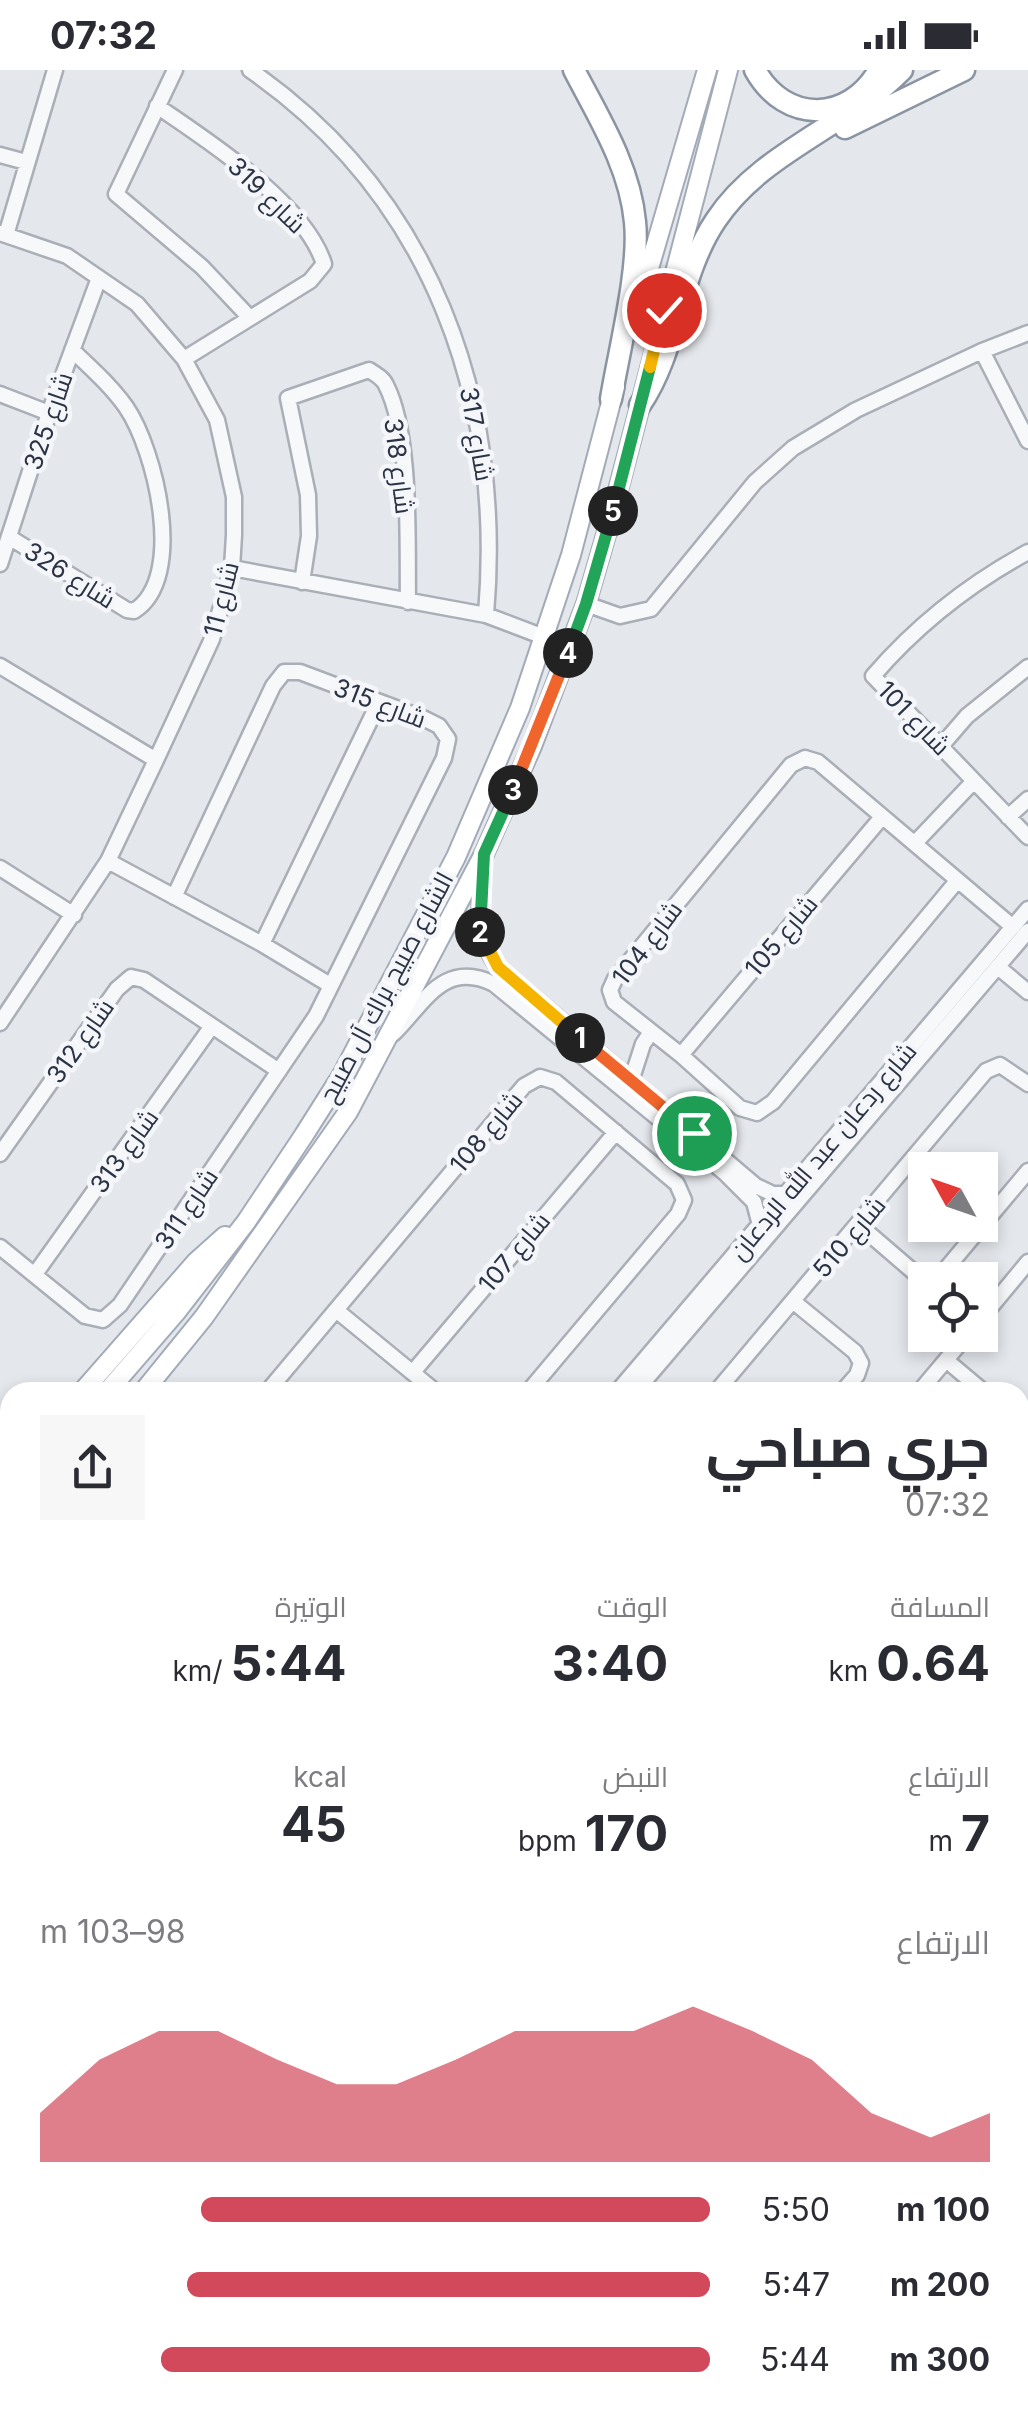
<!DOCTYPE html>
<html lang="ar">
<head>
<meta charset="utf-8">
<style>
  body { margin:0; font-family:Inter,Cairo,sans-serif; background:#f7f7f7; color:#2b2b33; direction:rtl; height:100vh; display:flex; flex-direction:column; font-size:38px; white-space:nowrap }
  * { box-sizing:border-box; margin:0 }
  p { font-size:32px; color:#7c7c81 }
  .icon { flex:none; width:55px; height:55px; fill:none; stroke:currentColor; stroke-width:2; stroke-linecap:round; stroke-linejoin:round }
  .map { position:relative; flex:1; overflow:hidden; direction:ltr }
  .side { position:absolute; left:0px; top:1312px; width:1030px; height:1038px; display:flex; flex-direction:column; background:#fff; border-radius:30px 30px 0 0; box-shadow:0 5px 15px #0003; direction:rtl }
  .side>* { flex:none }
  .needle { width:65px; rotate:310deg }
  .fabs { position:absolute; left:908px; top:1082px; display:grid; gap:20px }
  .fabs a { display:grid; place-items:center; width:90px; height:90px; border-radius:0px; background:#fff; box-shadow:0 5px 15px #0003; font-size:50px }
  .pin { position:absolute; display:grid; place-items:center; width:85px; height:85px; color:#fff; margin:-42px; border:5px solid #fff; border-radius:50%; box-shadow:0 2px 10px #0007 }
  .km { position:absolute; width:50px; height:50px; margin:-25px; border-radius:50%; background:#222; color:#fff; font-size:28px; line-height:50px; text-align:center }
  .round { display:grid; place-items:center; flex:none; width:105px; height:105px; border-radius:0px; background:#f7f7f7 }
  .summary { display:flex; align-items:center; justify-content:space-between; height:170px; padding:0 40px }
  h1 { font-size:55px; font-weight:700; line-height:75px }
  .stats { display:grid; grid-template-columns:repeat(3,1fr); gap:15px; height:170px; padding:10px 40px }
  .stats div { display:grid; align-content:center }
  .stats b { font-size:50px; font-weight:700 }
  .stats small { font-size:28px; font-weight:400 }
  .stats p { font-size:28px }
  .chart { height:280px; padding:20px 40px }
  .chart p { display:flex; justify-content:space-between }
  .chart svg { width:100%; height:180px; margin-top:10px; fill:#d1495b; opacity:.7 }
  ul { padding:0 40px; list-style:none; font-size:32px }
  li { display:grid; grid-template-columns:160px 120px 1fr; align-items:center; height:75px }
  li i { height:25px; border-radius:12px; background:#d1495b }
  .status { display:flex; justify-content:space-between; align-items:center; height:70px; padding:0 50px; background:#fff; direction:ltr }
  .status svg { height:28px; fill:currentColor }
  .map>svg:first-child { display:block }
  .lines { fill:none; stroke-linecap:round; stroke-linejoin:round }
  .minor-casing { stroke:#a9aeb7; stroke-width:19 }
  .major-casing { stroke:#a3abb8; stroke-width:22 }
  .highway-casing { stroke:#8b94a3; stroke-width:25 }
  .minor { stroke:#f7f8fa; stroke-width:14 }
  .major { stroke:#fff; stroke-width:18 }
  .highway { stroke:#fff; stroke-width:20 }
  .split-1-casing { stroke:#fff; stroke-width:20 }
  .split-2-casing { stroke:#fff; stroke-width:20 }
  .split-3-casing { stroke:#fff; stroke-width:20 }
  .split-4-casing { stroke:#fff; stroke-width:20 }
  .split-5-casing { stroke:#fff; stroke-width:20 }
  .split-6-casing { stroke:#fff; stroke-width:20 }
  .split-7-casing { stroke:#fff; stroke-width:20 }
  .split-1 { stroke:#f0652b; stroke-width:12 }
  .split-2 { stroke:#f5b400; stroke-width:12 }
  .split-3 { stroke:#22a559; stroke-width:12 }
  .split-4 { stroke:#f0652b; stroke-width:12 }
  .split-5 { stroke:#22a559; stroke-width:12 }
  .split-6 { stroke:#22a559; stroke-width:12 }
  .split-7 { stroke:#f5b400; stroke-width:12 }
  .labels { text-anchor:middle; stroke-width:9; stroke-linejoin:round; paint-order:stroke }
  .street-label { font-size:25px; fill:#2b3445; stroke:#f4f6f9 }
</style>
</head>
<body>
<div class="status"><b>07:32</b><svg viewBox="0 0 49 12"><path d="M0 12V9h3v3zM5 12V6h3v6zM10 12V3h3v9zM15 12V0h3v12zM26 1h20v11H26zM47 4h2v5h-2z"/></svg></div>
<div class="map">
<svg width="1028" height="2349" viewBox="0 0 1028 2349">
  <rect width="100%" height="100%" fill="#e4e7ec"/>
  <g class="lines">
    <g class="minor-casing">
      <path id="minor" d="M 175,0 L 116,124 L 202,197 L 250,248
        M 157,36 C 208,71 305,133 324,194 L 310,211 L 184,289
        M 0,85 L 26,92
        M 0,163 L 67,186 L 137,234 L 184,289 L 217,350 L 234,427 L 234,465 L 232,498 L 212,569 L 156,690 L 108,791 L 0,953
        M 6,165 L 55,0
        M 982,281 L 1028,371
        M 0,324 L 49,343
        M 9,467 L 127,540 L 134,541 C 187,508 155,379 126,337 C 111,316 91,298 72,280
        M 1028,482 C 969,514 917,555 873,606 L 1028,767
        M 0,494 L 49,343 L 99,208
        M 232,498 L 486,545 C 504,330 433,127 250,0
        M 302,512 L 309,466 L 308,425 L 288,328 L 369,300 C 375,304 383,308 386,315 C 412,366 407,474 408,532
        M 586,534 L 620,546 L 651,539 L 755,412 L 793,378 L 856,340 L 982,281 L 1028,263
        M 486,545 L 544,567
        M 0,596 L 156,690
        M 942,675 L 967,646 L 1028,597
        M 1008,747 L 1028,729
        M 915,773 L 973,712
        M 484,788 C 480,828 472,863 498,897 L 756,1116 L 773,1124 L 786,1124
        M 108,791 L 262,874 L 330,915
        M 0,798 L 74,845
        M 957,811 L 773,1032 L 757,1043 L 740,1038 L 681,985 L 614,932 L 610,920 L 615,909 L 791,695 L 805,688 L 818,692 L 1013,857
        M 262,874 L 379,632
        M 998,897 L 1028,922
        M 393,964 C 424,934 443,889 494,914 L 725,1103 L 754,1132 L 760,1155
        M 681,985 L 882,747
        M 631,1011 L 643,974 L 651,962
        M 0,1084 L 117,919 L 131,907 L 144,910 L 279,1001
        M 859,1155 L 916,1204 L 928,1210
        M 0,1177 L 85,1246 L 103,1250 L 120,1235 L 316,946 L 444,688 L 448,669 L 439,656 L 425,649 L 300,602 L 284,602 L 273,616 L 174,827
        M 35,1204 L 212,956
        M 933,1210 L 940,1206 L 1028,1101
        M 794,1232 L 855,1282 L 861,1293 L 857,1305 L 842,1322
        M 336,1240 L 436,1322
        M 980,1250 L 1028,1192
        M 946,1290 L 984,1322
        M 413,1302 L 616,1062
        M 267,1322 L 524,1016 L 540,1007 L 556,1012 L 677,1114 L 684,1130 L 678,1144 L 528,1322
        M 617,1322 L 1028,839
        M 635,1322 L 1028,861
        M 716,1322 L 986,1001 L 1000,995 L 1028,1014
        M 919,1322 L 967,1265
        M 1020,1353 L 1028,1360
        M 1020,1531 L 1028,1537
        M 1020,1586 L 1028,1577
        M 1020,1692 L 1028,1683
        M 1020,1726 L 1028,1717
        M 0,1797 L 10,1803
        M 1020,1828 L 1028,1818
        M 0,1837 L 10,1842
        M 1020,1877 L 1028,1884
        M 1020,1970 L 1028,1977
        M 1020,2135 L 1028,2125
        M 0,2191 L 10,2187
        M 0,2211 L 10,2208
        M 1020,2254 L 1028,2261
        M 231,2340 L 241,2349
        M 250,2340 L 260,2349
        M 879,2340 L 886,2349
        M 431,2349 L 440,2340
        M 477,2349 L 486,2340
        M 931,2349 L 950,2345 L 968,2349"/>
    </g>
    <g class="major-casing">
      <path id="major" d="M 633,253 L 707,0
        M 82,1322 L 196,1192 L 225,1166
        M 107,1322 L 177,1241 L 246,1152 L 304,1065 L 342,1005 L 456,787 L 520,638 L 571,485 L 615,317
        M 143,1322 L 204,1247 L 348,1042 L 484,784 L 532,676 L 586,534 L 610,451 L 728,0
        M 0,1415 L 10,1404
        M 0,1445 L 10,1434
        M 0,1484 L 10,1474
        M 0,1818 L 10,1822"/>
    </g>
    <g class="highway-casing">
      <path id="highway" d="M 574,0 C 599,48 630,97 635,152 C 640,199 619,280 611,329
        M 755,0 C 785,54 849,53 879,0
        M 845,58 L 964,0
        M 640,335 C 678,279 678,206 716,150 C 761,82 846,57 902,0"/>
    </g>
    <use href="#minor" class="minor"/>
    <use href="#major" class="major"/>
    <use href="#highway" class="highway"/>
  </g>
  <g class="lines">
    <g class="split-1-casing">
      <path id="split-1" d="M 580,968 L 694,1063"/>
    </g>
    <g class="split-2-casing">
      <path id="split-2" d="M 480,862 L 498,897 L 580,968"/>
    </g>
    <g class="split-3-casing">
      <path id="split-3" d="M 480,862 L 484,784 L 513,720"/>
    </g>
    <g class="split-4-casing">
      <path id="split-4" d="M 513,720 L 568,583"/>
    </g>
    <g class="split-5-casing">
      <path id="split-5" d="M 568,583 L 586,534 L 613,441"/>
    </g>
    <g class="split-6-casing">
      <path id="split-6" d="M 613,441 L 650,297"/>
    </g>
    <g class="split-7-casing">
      <path id="split-7" d="M 650,297 L 664,240"/>
    </g>
    <use href="#split-1" class="split-1"/>
    <use href="#split-2" class="split-2"/>
    <use href="#split-3" class="split-3"/>
    <use href="#split-4" class="split-4"/>
    <use href="#split-5" class="split-5"/>
    <use href="#split-6" class="split-6"/>
    <use href="#split-7" class="split-7"/>
  </g>
  <g class="labels">
    <g class="street-label">
      <text transform="translate(267 125) rotate(44)" y="9">شارع 319</text>
      <text transform="translate(48 351) rotate(-71)" y="9">شارع 325</text>
      <text transform="translate(477 364) rotate(80)" y="9">شارع 317</text>
      <text transform="translate(399 396) rotate(83)" y="9">شارع 318</text>
      <text transform="translate(70 505) rotate(32)" y="9">شارع 326</text>
      <text transform="translate(221 529) rotate(-76)" y="9">شارع 11</text>
      <text transform="translate(380 633) rotate(21)" y="9">شارع 315</text>
      <text transform="translate(914 648) rotate(46)" y="9">شارع 101</text>
      <text transform="translate(781 866) rotate(-50)" y="9">شارع 105</text>
      <text transform="translate(647 873) rotate(-53)" y="9">شارع 104</text>
      <text transform="translate(386 917) rotate(-62)" y="9">الشارع صبيح براك آل صبيح</text>
      <text transform="translate(80 971) rotate(-55)" y="9">شارع 312</text>
      <text transform="translate(486 1062) rotate(-50)" y="9">شارع 108</text>
      <text transform="translate(124 1081) rotate(-54)" y="9">شارع 313</text>
      <text transform="translate(823 1081) rotate(-50)" y="9">شارع ردعان عبد الله الردعان</text>
      <text transform="translate(186 1139) rotate(-56)" y="9">شارع 311</text>
      <text transform="translate(849 1167) rotate(-50)" y="9">شارع 510</text>
      <text transform="translate(514 1182) rotate(-50)" y="9">شارع 107</text>
    </g>
  </g>
</svg>
<div class="fabs">
<a><svg class="needle" viewBox="-14 -14 28 28"><path d="M0-13l5 13h-10z" fill="#e53935"/><path d="M0 13l5-13h-10z" fill="#7c7c81"/></svg></a>
<a><svg class="icon" aria-label="locate" viewBox="0 0 24 24"><circle cx="12" cy="12" r="6"/><path d="M12 2v4M12 18v4M2 12h4M18 12h4"/></svg></a>
</div>
<div class="pin" style="left:694px;top:1063px;background:#1e9e55"><svg class="icon" aria-label="arrive" viewBox="0 0 24 24"><path d="M6 21V4h12l-3 4 3 4H6"/></svg></div>
<div class="pin" style="left:664px;top:240px;background:#d93025"><svg class="icon" aria-label="check" viewBox="0 0 24 24"><path d="M5 12l5 5 9-10"/></svg></div>
<b class="km" style="left:580px;top:968px">1</b>
<b class="km" style="left:480px;top:862px">2</b>
<b class="km" style="left:513px;top:720px">3</b>
<b class="km" style="left:568px;top:583px">4</b>
<b class="km" style="left:613px;top:441px">5</b>
<section class="side">
<div class="summary"><div><h1>جري صباحي</h1><p>07:32</p></div><a class="round"><svg class="icon" aria-label="share" viewBox="0 0 24 24"><path d="M12 15V3M7 8l5-5 5 5M5 13v7h14v-7"/></svg></a></div>
<div class="stats">
<div><p>المسافة</p><b>0.64<small> km</small></b></div>
<div><p>الوقت</p><b>3:40</b></div>
<div><p>الوتيرة</p><b>5:44<small> /km</small></b></div>
</div>
<div class="stats">
<div><p>الارتفاع</p><b>7<small> m</small></b></div>
<div><p>النبض</p><b>170<small> bpm</small></b></div>
<div><p>kcal</p><b>45</b></div>
</div>
<div class="chart"><p><span>الارتفاع</span>98–103 m</p>
<svg viewBox="0 0 160 44" preserveAspectRatio="none"><path d="M0 44V32L10 19L20 12L30 12L40 19L50 25L60 25L70 19L80 12L90 12L100 12L110 6L120 12L130 19L140 32L150 38L160 32V44z"/></svg>
</div>
<ul>
<li><b>100 m</b>5:50<i style="width:76%"></i></li>
<li><b>200 m</b>5:47<i style="width:78%"></i></li>
<li><b>300 m</b>5:44<i style="width:82%"></i></li>
</ul>
</section>
</div>
</body>
</html>
